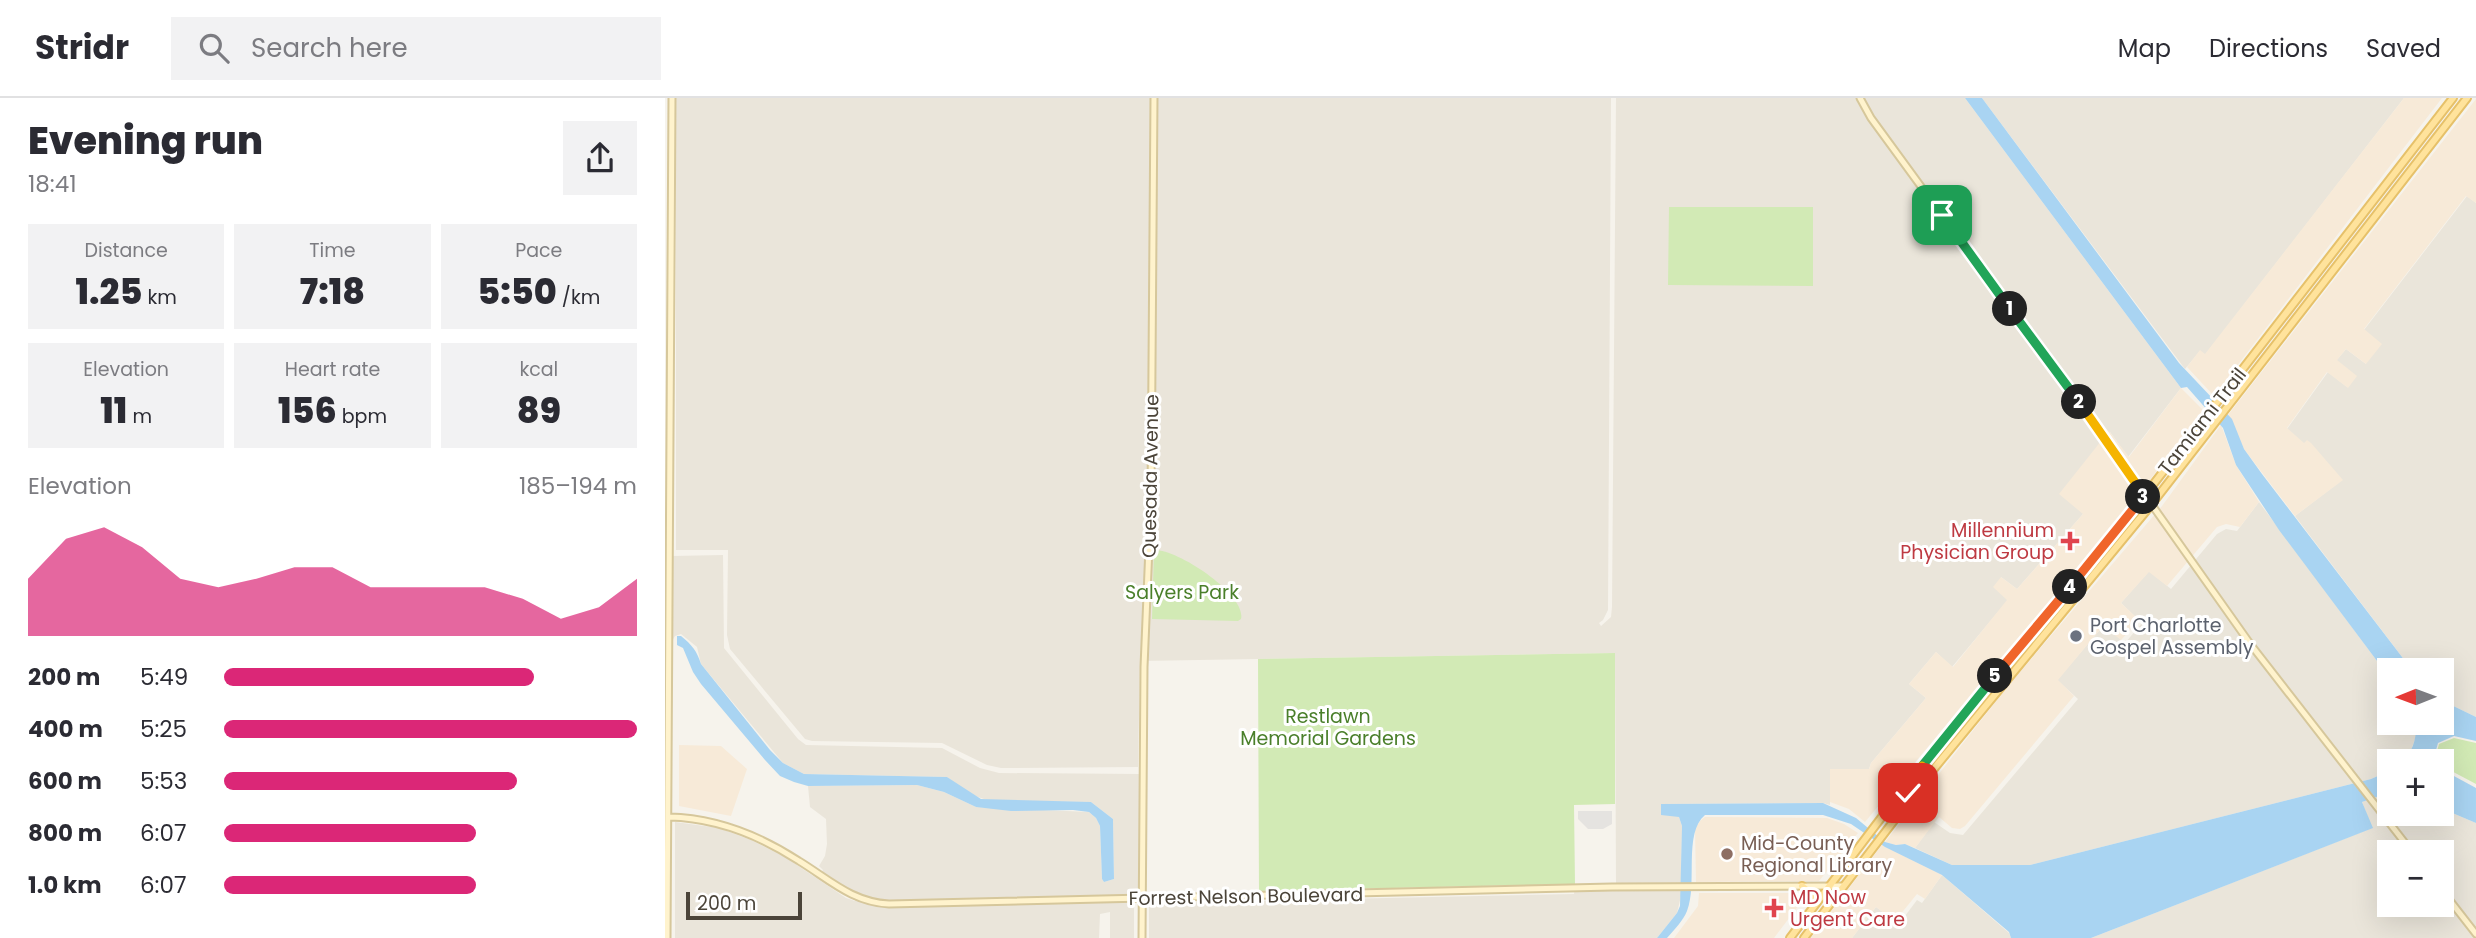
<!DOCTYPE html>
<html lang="en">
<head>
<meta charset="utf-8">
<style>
  body { margin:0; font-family:Poppins,sans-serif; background:#f2f2f3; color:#2b2b33; height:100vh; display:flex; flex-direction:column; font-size:26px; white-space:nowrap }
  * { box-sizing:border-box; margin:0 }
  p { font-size:23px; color:#7c7c81 }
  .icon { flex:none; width:38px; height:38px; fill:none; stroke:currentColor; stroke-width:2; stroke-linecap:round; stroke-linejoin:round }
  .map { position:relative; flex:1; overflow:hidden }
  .drawer { display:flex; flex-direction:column; background:#fff; width:665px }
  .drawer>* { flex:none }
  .needle { width:46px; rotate:269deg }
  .tools { position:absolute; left:1712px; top:560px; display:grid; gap:14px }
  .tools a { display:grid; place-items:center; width:77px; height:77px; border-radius:0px; background:#fff; box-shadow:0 7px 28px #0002; font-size:35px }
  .scale { position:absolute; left:21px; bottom:18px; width:116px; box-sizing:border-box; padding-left:7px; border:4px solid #4b4439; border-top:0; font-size:19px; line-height:24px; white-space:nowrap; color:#4b4439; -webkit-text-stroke:5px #fff; paint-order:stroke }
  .pin { position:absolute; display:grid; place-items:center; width:60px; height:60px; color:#fff; margin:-30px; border-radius:14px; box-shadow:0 4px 10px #0006 }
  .km { position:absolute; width:35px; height:35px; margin:-18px; border-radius:50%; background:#222; color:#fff; font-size:19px; line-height:35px; text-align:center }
  .round { display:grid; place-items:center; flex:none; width:74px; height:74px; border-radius:0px; background:#f2f2f3 }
  .summary { display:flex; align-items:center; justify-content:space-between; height:119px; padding:0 28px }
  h1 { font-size:38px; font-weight:800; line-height:52px }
  .figures { display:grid; grid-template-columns:repeat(3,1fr); gap:10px; height:119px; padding:7px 28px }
  .figures div { display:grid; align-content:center; border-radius:0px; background:#f2f2f3; text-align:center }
  .figures b { font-size:35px; font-weight:800 }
  .figures small { font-size:19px; font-weight:400 }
  .figures p { font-size:19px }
  .chart { height:196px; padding:14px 28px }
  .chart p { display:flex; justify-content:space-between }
  .chart svg { width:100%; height:126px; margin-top:7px; fill:#db2777; opacity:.7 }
  ul { padding:0 28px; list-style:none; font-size:23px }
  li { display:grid; grid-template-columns:112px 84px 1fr; align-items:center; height:52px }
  li i { height:18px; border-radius:9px; background:#db2777 }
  header { display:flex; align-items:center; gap:42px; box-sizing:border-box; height:98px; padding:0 35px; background:#fff; border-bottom:2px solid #e1e1e2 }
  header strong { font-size:33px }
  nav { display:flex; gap:38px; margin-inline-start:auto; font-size:24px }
  .search { width:490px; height:63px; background:#f2f2f3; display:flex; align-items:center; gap:18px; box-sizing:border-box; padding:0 24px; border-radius:0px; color:#7c7c81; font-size:26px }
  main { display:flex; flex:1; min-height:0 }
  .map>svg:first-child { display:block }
  .residential { fill:#eae5da; fill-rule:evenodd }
  .commercial { fill:#f7ead8 }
  .green { fill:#d2eab5 }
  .parking { fill:#e5e3e0 }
  .water { fill:#a9d4f2 }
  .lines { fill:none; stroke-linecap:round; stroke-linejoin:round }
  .secondary-casing { stroke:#d6c79b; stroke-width:9 }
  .primary-casing { stroke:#e6c16a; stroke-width:10 }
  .secondary { stroke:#fff3cd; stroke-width:5 }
  .primary { stroke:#ffe39c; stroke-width:6 }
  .split-1-casing { stroke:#fff; stroke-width:14 }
  .split-2-casing { stroke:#fff; stroke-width:14 }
  .split-3-casing { stroke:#fff; stroke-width:14 }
  .split-4-casing { stroke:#fff; stroke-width:14 }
  .split-5-casing { stroke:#fff; stroke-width:14 }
  .split-6-casing { stroke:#fff; stroke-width:14 }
  .split-7-casing { stroke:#fff; stroke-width:14 }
  .split-1 { stroke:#22a559; stroke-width:9 }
  .split-2 { stroke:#22a559; stroke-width:9 }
  .split-3 { stroke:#f5b400; stroke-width:9 }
  .split-4 { stroke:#f0652b; stroke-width:9 }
  .split-5 { stroke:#f0652b; stroke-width:9 }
  .split-6 { stroke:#22a559; stroke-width:9 }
  .split-7 { stroke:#f5b400; stroke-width:9 }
  .health-dot { fill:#e0444e; stroke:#fff; stroke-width:2.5 }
  .worship-dot { fill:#6b7280; stroke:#fff; stroke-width:2.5 }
  .education-dot { fill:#8d6e63; stroke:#fff; stroke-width:2.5 }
  .labels { text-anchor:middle; stroke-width:6; stroke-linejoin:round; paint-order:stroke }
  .street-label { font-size:19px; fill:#4b4439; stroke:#fff }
  .health-label { font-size:19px; fill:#be3a42; stroke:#fff; text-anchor:end }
  .park-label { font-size:19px; fill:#4a7f2a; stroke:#fff }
  .worship-label { font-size:19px; fill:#5b616d; stroke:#fff; text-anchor:start }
  .education-label { font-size:19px; fill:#785e54; stroke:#fff; text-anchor:start }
</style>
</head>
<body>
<header>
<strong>Stridr</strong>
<div class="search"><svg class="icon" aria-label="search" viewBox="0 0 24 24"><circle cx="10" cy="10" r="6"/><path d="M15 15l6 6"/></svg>Search here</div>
<nav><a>Map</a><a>Directions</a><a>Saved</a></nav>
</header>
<main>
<section class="drawer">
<div class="summary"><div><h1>Evening run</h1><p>18:41</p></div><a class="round"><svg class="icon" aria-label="share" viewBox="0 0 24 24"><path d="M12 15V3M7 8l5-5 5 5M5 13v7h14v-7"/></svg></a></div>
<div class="figures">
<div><p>Distance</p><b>1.25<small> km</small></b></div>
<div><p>Time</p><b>7:18</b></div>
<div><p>Pace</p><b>5:50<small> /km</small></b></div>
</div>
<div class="figures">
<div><p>Elevation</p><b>11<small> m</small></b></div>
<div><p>Heart rate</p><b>156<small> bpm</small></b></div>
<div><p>kcal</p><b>89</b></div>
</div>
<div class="chart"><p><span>Elevation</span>185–194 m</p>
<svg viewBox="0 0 160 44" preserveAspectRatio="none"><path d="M0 44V24L10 10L20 6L30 13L40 24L50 27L60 24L70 20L80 20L90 27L100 27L110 27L120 27L130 31L140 38L150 34L160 24V44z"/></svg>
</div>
<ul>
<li><b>200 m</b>5:49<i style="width:75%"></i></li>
<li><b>400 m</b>5:25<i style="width:100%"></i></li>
<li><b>600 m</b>5:53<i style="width:71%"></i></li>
<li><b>800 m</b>6:07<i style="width:61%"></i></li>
<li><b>1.0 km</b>6:07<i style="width:61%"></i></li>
</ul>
</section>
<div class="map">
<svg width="1811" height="840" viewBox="0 0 1811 840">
  <rect width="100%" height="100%" fill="#f6f3ec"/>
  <path class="residential" d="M 11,0 L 946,0 L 943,512 L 938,522 L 934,525 L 936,528 L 946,519 L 947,509 L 951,0 L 1300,0 L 1516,290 L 1463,359 L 1445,334 L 1418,416 L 1352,491 L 1336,479 L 1343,502 L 1287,569 L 1271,554 L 1244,586 L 1261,600 L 1206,665 L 1204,671 L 1165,671 L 1165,707 L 1158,705 L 996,706 L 1014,719 L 1017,728 L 1016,798 L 1012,815 L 992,840 L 484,840 L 484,805 L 909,796 L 910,786 L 951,785 L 950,555 L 475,563 L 473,669 L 336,670 L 322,667 L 277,645 L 147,643 L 140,641 L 65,551 L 62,537 L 63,452 L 11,452 Z
    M 1317,0 L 1739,0 L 1540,257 L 1535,253 L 1520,271 Z
    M 1802,98 L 1811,105 L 1811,619 L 1776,602 L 1776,572 L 1747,572 L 1630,418 L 1677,382 L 1622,331 L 1663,274 L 1682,289 L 1671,263 L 1681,251 L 1701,266 L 1699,232 Z
    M 1594,404 L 1724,579 L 1724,625 L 1751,625 L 1751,638 L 1744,658 L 1737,663 L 1724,663 L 1724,673 L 1706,681 L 1365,767 L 1287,767 L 1250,750 L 1269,724 L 1285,735 L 1298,737 L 1413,601 L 1392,582 L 1439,527 L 1460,545 L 1477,525 L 1456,505 L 1484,473 L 1506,491 L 1552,436 L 1561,431 L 1572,433 Z
    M 58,457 L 59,550 L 133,641 L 141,647 L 277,650 L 315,670 L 334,675 L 475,676 L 474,798 L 469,799 L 469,840 L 445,840 L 445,814 L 435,816 L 434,840 L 10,840 L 10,724 L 54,730 L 86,742 L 120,759 L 181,800 L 190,803 L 190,797 L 156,775 L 158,772 L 154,768 L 160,758 L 162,746 L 161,721 L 145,709 L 143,688 L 252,687 L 279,694 L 311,709 L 424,714 L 431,720 L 435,728 L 437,781 L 439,784 L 449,781 L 448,721 L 426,704 L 325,703 L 304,696 L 282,679 L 139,676 L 118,665 L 36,566 L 32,549 L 16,536 L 10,538 L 7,543 L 7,458 Z
    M 1717,696 L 1724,705 L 1724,716 L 1776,716 L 1776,713 L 1785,714 L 1811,725 L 1811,840 L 1426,840 L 1707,730 L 1697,704 ZM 1724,754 L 1776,754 L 1776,807 L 1724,807 Z
    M 1277,777 L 1344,835 L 1346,840 L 1187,840 L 1211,809 L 1234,826 L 1252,802 L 1257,805 Z"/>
  <path class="commercial" d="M 1739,0 L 1777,0 L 1549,298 L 1522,269 L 1535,252 L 1540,256 Z
    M 1811,1 L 1811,105 L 1801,98 L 1699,231 L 1717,246 L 1701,266 L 1681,251 L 1672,262 L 1692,278 L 1683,290 L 1662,274 L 1622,330 L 1639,345 L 1642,342 L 1646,345 L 1678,382 L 1630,418 L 1579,351 L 1563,317 Z
    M 1516,290 L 1539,313 L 1449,427 L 1200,724 L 1184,711 L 1165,704 L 1165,671 L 1204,671 L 1206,665 L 1261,600 L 1244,586 L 1271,554 L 1288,569 L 1342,502 L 1328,489 L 1336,479 L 1352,491 L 1418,416 L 1394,396 L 1444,333 L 1464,359 Z
    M 1556,327 L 1571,367 L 1594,404 L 1575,429 L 1561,426 L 1552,429 L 1502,488 L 1484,474 L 1456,505 L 1474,522 L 1456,542 L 1438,528 L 1393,582 L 1409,598 L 1300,728 L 1295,731 L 1287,730 L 1274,719 L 1250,750 L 1240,746 L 1231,747 L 1220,744 L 1344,587 L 1497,408 Z
    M 14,647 L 56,648 L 82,671 L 66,718 L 14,708 Z
    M 1040,719 L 1162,720 L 1179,726 L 1193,735 L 1154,783 L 1031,784 L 1030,731 L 1035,723 Z
    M 1217,747 L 1277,777 L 1260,801 L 1252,796 L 1230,823 L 1211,809 L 1187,840 L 1146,840 Z
    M 1034,795 L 1143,795 L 1109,840 L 1009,840 L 1033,808 Z"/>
  <path class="green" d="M 1004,109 L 1148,109 L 1148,188 L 1003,187 Z
    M 489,452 C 513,451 582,497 576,521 L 573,523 L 487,521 Z
    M 950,555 L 950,706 L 909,707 L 910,786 L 594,793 L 593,561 Z
    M 1789,640 L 1811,645 L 1811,686 L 1777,668 L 1776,663 L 1770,661 L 1774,646 Z"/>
  <path class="parking" d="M 913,713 L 947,713 L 947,726 L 938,731 L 923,731 L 913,721 Z"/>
  <path class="water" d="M 1300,0 L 1317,0 L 1514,265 L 1567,321 L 1579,351 L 1597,376 L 1747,572 L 1724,572 L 1724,579 L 1614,432 L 1571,367 L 1558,330 L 1522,289 L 1516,290 Z
    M 12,538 L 16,538 C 27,547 32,553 36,566 L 105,652 L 118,665 L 139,676 L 282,679 L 316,701 L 426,704 L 448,721 L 449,781 L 439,784 L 437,781 L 435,728 L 431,720 L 424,714 L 408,712 L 346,713 L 311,709 L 279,694 L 252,687 L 143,688 L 129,684 L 115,678 L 100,662 L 36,586 L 28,574 L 18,550 L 12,547 Z
    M 1776,602 L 1811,619 L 1811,643 L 1789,638 L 1773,645 L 1768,663 L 1737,663 C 1748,655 1752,638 1751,625 L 1776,625 Z
    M 1776,671 L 1811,690 L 1811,725 L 1785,714 L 1776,713 Z
    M 1724,673 L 1724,705 L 1717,697 L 1697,704 L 1708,730 L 1426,840 L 1346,840 L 1344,834 L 1277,777 L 1220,749 L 1186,726 L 1158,717 L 1040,717 C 1018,735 1033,786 1022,813 C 1018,823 1009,832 1002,840 L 992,840 L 1012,815 L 1015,808 L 1017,728 L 1014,719 L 996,717 L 996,706 L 1158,705 L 1191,720 L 1220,744 L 1231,747 L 1240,746 L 1287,767 L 1365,767 L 1706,681 Z"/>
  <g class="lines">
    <g class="secondary-casing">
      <path id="secondary" d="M 1195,0 L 1206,20 L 1441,342 L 1586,547 L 1747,754
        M 4,719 C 52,720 94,737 134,763 C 165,782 187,804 224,806 L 947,789 L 1178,788
        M 1776,791 L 1811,836
        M 2,840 L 7,0
        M 477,840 L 479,569 L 486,401 L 489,0"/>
    </g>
    <g class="primary-casing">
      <path id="primary" d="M 1137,788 L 1147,796 L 1150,807
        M 1125,840 L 1235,695 L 1480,397 L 1788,0
        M 1139,840 L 1267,673 L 1486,407 L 1802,0"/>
    </g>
    <use href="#secondary" class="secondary"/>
    <use href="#primary" class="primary"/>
  </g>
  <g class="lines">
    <g class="split-1-casing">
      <path id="split-1" d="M 1277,117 L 1345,211"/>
    </g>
    <g class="split-2-casing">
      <path id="split-2" d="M 1345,211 L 1414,304"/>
    </g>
    <g class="split-3-casing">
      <path id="split-3" d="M 1414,304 L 1474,390 L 1479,397 L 1478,399"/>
    </g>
    <g class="split-4-casing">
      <path id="split-4" d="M 1405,489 L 1478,399"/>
    </g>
    <g class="split-5-casing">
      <path id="split-5" d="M 1330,578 L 1405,489"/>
    </g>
    <g class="split-6-casing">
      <path id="split-6" d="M 1257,668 L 1330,578"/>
    </g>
    <g class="split-7-casing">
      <path id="split-7" d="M 1243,695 L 1250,677 L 1257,668"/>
    </g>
    <use href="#split-1" class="split-1"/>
    <use href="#split-2" class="split-2"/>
    <use href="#split-3" class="split-3"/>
    <use href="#split-4" class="split-4"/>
    <use href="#split-5" class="split-5"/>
    <use href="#split-6" class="split-6"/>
    <use href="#split-7" class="split-7"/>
  </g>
  <g class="health-dot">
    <path d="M1401.5 432.5h7v7h7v7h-7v7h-7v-7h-7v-7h7z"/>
    <path d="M1105.5 799.5h7v7h7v7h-7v7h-7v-7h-7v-7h7z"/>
  </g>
  <circle class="worship-dot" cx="1411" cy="538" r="7"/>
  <circle class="education-dot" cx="1062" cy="756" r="7"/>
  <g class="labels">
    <g class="street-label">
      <text transform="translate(1537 323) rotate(-52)" y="7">Tamiami Trail</text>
      <text transform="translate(485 378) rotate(-89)" y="7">Quesada Avenue</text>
      <text transform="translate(581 798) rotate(-1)" y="7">Forrest Nelson Boulevard</text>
    </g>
    <g class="health-label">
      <text x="1389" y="439">Millennium<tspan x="1389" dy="22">Physician Group</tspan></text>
      <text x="1125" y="806" text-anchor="start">MD Now<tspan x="1125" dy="22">Urgent Care</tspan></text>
    </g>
    <g class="park-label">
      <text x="517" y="501">Salyers Park</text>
      <text x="663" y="625">Restlawn<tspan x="663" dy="22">Memorial Gardens</tspan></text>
    </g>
    <g class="worship-label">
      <text x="1425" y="534">Port Charlotte<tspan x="1425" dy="22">Gospel Assembly</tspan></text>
    </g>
    <g class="education-label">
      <text x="1076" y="752">Mid-County<tspan x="1076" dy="22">Regional Library</tspan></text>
    </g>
  </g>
</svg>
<div class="tools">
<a><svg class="needle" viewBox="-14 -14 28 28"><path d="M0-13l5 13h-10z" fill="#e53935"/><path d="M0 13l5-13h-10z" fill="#7c7c81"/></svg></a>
<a>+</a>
<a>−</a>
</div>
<div class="scale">200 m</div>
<div class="pin" style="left:1277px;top:117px;background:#1e9e55"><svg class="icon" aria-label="arrive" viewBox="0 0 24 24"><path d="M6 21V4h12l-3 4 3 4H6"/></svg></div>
<div class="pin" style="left:1243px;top:695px;background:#d93025"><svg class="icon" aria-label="check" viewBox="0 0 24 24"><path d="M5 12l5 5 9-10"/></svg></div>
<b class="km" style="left:1345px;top:211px">1</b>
<b class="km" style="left:1414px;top:304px">2</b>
<b class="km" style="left:1478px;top:399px">3</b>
<b class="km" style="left:1405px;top:489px">4</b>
<b class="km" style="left:1330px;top:578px">5</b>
</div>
</main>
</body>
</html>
